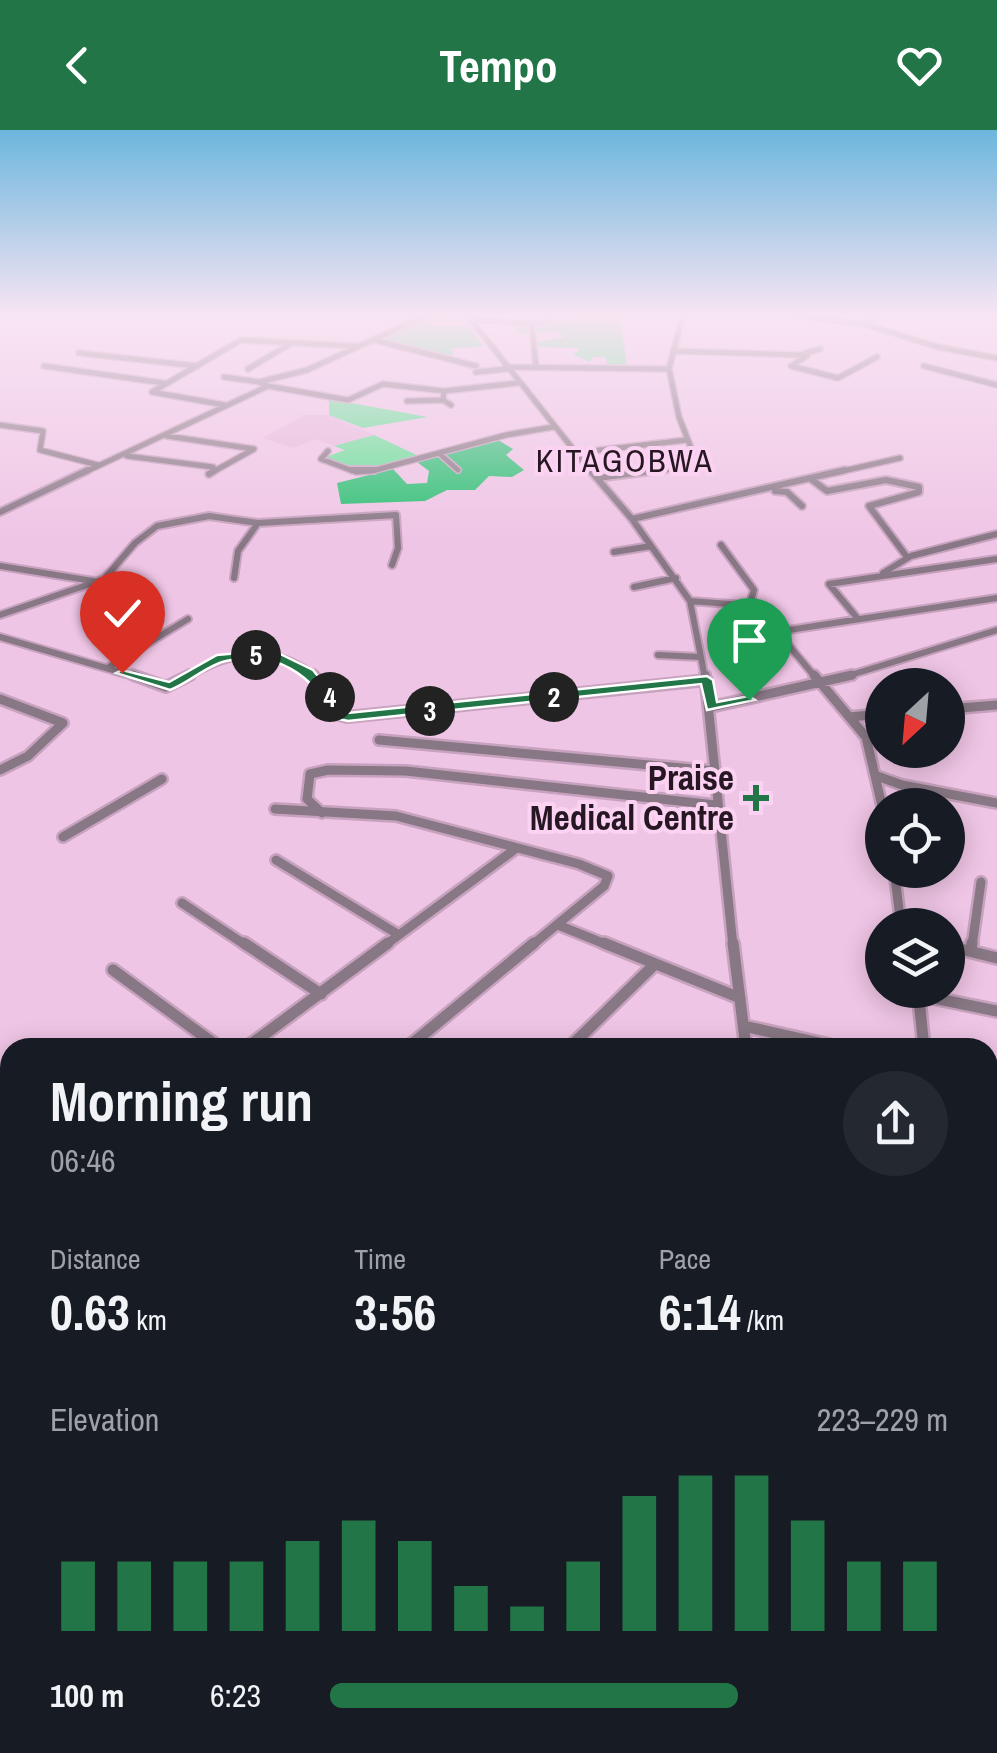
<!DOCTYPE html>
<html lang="en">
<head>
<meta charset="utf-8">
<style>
  body { margin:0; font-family:"Archivo Narrow",sans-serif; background:#242831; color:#f1f3f6; height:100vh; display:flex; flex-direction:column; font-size:38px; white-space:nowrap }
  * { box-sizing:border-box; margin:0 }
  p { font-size:32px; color:#9ea1a6 }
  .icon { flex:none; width:55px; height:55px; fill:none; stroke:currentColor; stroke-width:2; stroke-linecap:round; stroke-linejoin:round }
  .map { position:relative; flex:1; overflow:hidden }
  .panel { position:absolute; left:0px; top:908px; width:998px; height:718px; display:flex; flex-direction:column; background:#171b24; border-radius:30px 30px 0 0; box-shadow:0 5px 25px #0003 }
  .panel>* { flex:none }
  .needle { width:65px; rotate:206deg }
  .tools { position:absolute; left:865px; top:538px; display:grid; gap:20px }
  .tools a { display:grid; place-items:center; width:100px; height:100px; border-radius:50%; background:#171b24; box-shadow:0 5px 25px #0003; font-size:50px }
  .pin { position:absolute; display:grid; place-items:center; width:85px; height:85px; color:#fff; margin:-102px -42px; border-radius:50% 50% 50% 0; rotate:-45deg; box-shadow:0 0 10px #0007 }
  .pin .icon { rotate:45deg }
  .km { position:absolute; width:50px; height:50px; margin:-25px; border-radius:50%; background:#222; color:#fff; font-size:28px; line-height:50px; text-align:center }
  .round { display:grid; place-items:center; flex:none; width:105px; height:105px; border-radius:52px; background:#242831 }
  .headline { display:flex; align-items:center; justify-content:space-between; height:170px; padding:0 50px }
  h1 { font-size:55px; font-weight:700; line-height:75px }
  .metrics { display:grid; grid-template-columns:repeat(3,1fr); gap:15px; height:170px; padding:10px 50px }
  .metrics div { display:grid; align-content:center }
  .metrics b { font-size:50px; font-weight:700 }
  .metrics small { font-size:28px; font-weight:400 }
  .metrics p { font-size:28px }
  .chart { height:280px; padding:20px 50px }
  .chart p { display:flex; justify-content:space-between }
  .chart svg { width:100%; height:180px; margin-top:10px; stroke:#227546; stroke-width:6 }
  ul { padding:0 50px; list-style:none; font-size:32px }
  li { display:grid; grid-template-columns:160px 120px 1fr; align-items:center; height:75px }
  li i { height:25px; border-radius:12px; background:#227546 }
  header { display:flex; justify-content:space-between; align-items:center; height:130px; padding:0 50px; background:#227546; color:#fff; font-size:45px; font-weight:700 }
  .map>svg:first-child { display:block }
  .built { fill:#e7b8dc }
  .green { fill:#64e095 }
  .forest { fill:#2ac072 }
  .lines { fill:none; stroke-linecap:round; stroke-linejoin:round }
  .minor-far4-casing { stroke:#c7a2be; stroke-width:8 }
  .minor-far3-casing { stroke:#c7a2be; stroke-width:10 }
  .minor-far2-casing { stroke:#c7a2be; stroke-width:14 }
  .minor-far1-casing { stroke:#c7a2be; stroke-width:16 }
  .minor-casing { stroke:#c7a2be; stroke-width:20 }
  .minor-far4 { stroke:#887784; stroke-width:5 }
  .minor-far3 { stroke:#887784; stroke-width:6 }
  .minor-far2 { stroke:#887784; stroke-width:9 }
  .minor-far1 { stroke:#887784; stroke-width:11 }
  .minor { stroke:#887784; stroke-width:15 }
  .route { fill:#227546; stroke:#fff; stroke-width:2.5 }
  .poi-dot { fill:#227546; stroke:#fcd2f2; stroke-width:4 }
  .labels { text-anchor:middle; stroke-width:8; stroke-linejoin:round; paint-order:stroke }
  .far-quarter-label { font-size:32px; letter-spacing:2.5px; fill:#261723; stroke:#fcd2f2 }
  .poi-label { font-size:35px; font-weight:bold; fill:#261723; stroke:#fcd2f2; text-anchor:end }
</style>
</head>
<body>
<header><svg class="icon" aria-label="back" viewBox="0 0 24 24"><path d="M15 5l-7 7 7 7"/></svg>Tempo<svg class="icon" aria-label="heart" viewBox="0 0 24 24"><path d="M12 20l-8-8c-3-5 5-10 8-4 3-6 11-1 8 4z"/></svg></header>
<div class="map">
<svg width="997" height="1623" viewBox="0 0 997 1623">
  <rect width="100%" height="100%" fill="#efc5e5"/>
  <path class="built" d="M 304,285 L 329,285 L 374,305 L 334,316 L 316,309 L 293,318 L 263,308 Z"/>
  <path class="green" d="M 425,185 L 449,185 L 447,191 L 428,190 L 427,195 L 469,197 L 483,216 L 450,219 L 454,224 L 435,227 L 373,209 Z
    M 584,185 L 620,185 L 627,238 L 609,238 L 605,227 L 593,227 L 590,232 L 572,224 L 579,221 L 578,218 L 534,217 L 527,213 L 566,207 L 557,202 L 520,204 L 515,196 L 526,198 L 516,192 L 547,193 L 550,188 L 580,191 Z
    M 329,269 L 428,287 L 363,298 L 329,285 Z
    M 374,305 L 423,328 C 386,337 358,342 323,328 L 345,320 L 334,316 Z"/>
  <path class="forest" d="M 490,310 L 498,310 L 513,319 L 506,325 L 524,340 L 512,347 L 489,346 L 475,360 L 447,360 L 425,371 L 341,374 L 337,353 L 393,339 L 407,354 L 427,353 L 429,341 L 417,332 Z"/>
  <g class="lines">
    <g class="minor-far4-casing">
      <path id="minor-far4" d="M 467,185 L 592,343
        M 790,185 L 864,194 L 938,217 L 997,228
        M 469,190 L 542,193 L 549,185
        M 864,194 L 879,185
        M 532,195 L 536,238
        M 374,210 L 476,236
        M 673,221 L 800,225 L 820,219
        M 79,223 L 197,236
        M 807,226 L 791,236 L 838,248 L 877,227
        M 44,236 L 164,253
        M 924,236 L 997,255
        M 505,237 L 669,239 L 683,185
        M 248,239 L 290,214
        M 476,242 L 507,239
        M 224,247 L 259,252
        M 268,256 L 348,270 L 383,254 L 444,261
        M 407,271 L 443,270
        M 225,275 L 152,262 L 241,210 L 355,216
        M 451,275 L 443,270 L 444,261 L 518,253
        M 0,295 L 43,301 L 40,320 L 98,335
        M 167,306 L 254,319 L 211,343
        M 328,321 L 321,329 L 356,342 L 372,341 L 506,305 L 553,297
        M 575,323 L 686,310
        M 441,325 L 458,340
        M 127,326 L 213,337
        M 83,343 L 268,256 L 259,252 L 307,240 L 427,185
        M 639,343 L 698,336 L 679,287 L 669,239
        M 834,343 L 900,328"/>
    </g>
    <g class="minor-far3-casing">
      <path id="minor-far3" d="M 352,340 L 374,340
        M 590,340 L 632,389 L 690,471 L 705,548
        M 209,344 L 215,340
        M 597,348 L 660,340
        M 811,349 L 827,361 L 886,350 L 919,357 L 919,362 L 869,376 L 907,427
        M 775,361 L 787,362 L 802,376
        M 0,382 L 88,340
        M 632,389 L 845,340
        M 258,393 L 396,385 L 398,418 L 392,435
        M 721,415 L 754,460 L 750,473
        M 614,422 L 651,416
        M 0,436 L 93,451
        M 883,443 L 911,426 L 997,404
        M 634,457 L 676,448
        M 690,471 L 756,476 L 816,548
        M 0,485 L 104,449 L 135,413 L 157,396 L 209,386 L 258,393 L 238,421 L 234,448
        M 858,489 L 829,454 L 997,429
        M 776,502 L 997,468
        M 0,507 L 140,548
        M 658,525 L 700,527
        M 109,537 L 188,489
        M 186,548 C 227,521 276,513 316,548
        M 841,548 L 997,500"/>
    </g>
    <g class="minor-far2-casing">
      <path id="minor-far2" d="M 133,545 L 166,557 L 190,545
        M 313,545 L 333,568 L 339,585 L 347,587 L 707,550
        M 705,545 L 733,816
        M 814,545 L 866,607 L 882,676
        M 0,569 L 63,593 L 28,626 L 0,640
        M 711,577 L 852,545
        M 948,579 L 997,575
        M 849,587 L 882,584
        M 379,610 L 715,641
        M 877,646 L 902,655 L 997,673
        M 275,679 L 396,686 L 579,734 L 608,746 L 604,756 L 531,816
        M 322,683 L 307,669 L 310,644 L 328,640 L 406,641 L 716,675
        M 63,707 L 162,649
        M 276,730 L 399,805
        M 894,740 L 901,795
        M 182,773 L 247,816
        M 558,795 L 610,816
        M 384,816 L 514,720
        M 972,816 L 981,752"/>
    </g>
    <g class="minor-far1-casing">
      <path id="minor-far1" d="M 244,813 L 321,864
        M 604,813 L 740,868
        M 733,813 L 746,918
        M 948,816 L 997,828
        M 971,820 L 972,813
        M 113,840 L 220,918
        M 918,860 L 924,918
        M 919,865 L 997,881
        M 744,896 L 842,918
        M 246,918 L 388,813
        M 407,918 L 534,813
        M 569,918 L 655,834
        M 988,954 L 997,957
        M 0,1155 L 10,1148"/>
    </g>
    <g class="minor-casing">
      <path id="minor" d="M 0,1236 L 10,1229
        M 988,1322 L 997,1324
        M 988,1497 L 997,1499
        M 821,1615 L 822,1623
        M 1,1623 L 10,1613
        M 493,1623 L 494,1615"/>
    </g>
    <use href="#minor-far4" class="minor-far4"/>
    <use href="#minor-far3" class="minor-far3"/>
    <use href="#minor-far2" class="minor-far2"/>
    <use href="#minor-far1" class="minor-far1"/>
    <use href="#minor" class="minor"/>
  </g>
  <linearGradient id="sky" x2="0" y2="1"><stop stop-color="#6cb6de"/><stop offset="0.45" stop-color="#f8e5f3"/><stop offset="1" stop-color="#f8e5f3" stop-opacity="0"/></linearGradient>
  <rect width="997" height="412" fill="url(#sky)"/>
  <path class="route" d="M 272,520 L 313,540 L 348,583 L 707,546 L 713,550 L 717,572 L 749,566 L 755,570 L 707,580 L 701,554 L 348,591 L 334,588 C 314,545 275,519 226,531 C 207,535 189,553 170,560 L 116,543 L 122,540 L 169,552 L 217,525 Z"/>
  <path class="poi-dot" d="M751 653h10v10h10v10h-10v10h-10v-10h-10v-10h10z"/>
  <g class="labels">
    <g class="far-quarter-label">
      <text x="625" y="342">KITAGOBWA</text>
    </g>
    <g class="poi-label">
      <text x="734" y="660">Praise<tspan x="734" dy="40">Medical Centre</tspan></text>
    </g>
  </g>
</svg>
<div class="tools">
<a><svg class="needle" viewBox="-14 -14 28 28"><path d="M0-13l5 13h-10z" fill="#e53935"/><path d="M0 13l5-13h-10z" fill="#9ea1a6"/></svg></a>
<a><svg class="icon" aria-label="locate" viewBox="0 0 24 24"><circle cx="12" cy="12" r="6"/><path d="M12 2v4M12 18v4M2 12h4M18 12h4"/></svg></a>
<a><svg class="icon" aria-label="layers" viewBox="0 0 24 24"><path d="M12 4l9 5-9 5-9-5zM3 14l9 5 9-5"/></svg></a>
</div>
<div class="pin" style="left:749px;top:570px;background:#1e9e55"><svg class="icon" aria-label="arrive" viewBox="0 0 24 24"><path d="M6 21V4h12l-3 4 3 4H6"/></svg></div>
<div class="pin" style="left:122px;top:543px;background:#d93025"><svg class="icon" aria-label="check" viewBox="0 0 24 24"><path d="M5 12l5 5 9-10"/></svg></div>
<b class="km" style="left:554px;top:567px">2</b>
<b class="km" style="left:430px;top:581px">3</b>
<b class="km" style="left:330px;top:567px">4</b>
<b class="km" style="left:256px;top:525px">5</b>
<section class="panel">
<div class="headline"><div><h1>Morning run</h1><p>06:46</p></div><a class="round"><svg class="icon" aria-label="share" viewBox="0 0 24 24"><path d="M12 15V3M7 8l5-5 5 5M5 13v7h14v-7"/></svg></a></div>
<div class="metrics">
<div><p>Distance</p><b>0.63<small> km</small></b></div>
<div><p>Time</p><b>3:56</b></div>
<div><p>Pace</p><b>6:14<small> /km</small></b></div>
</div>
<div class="chart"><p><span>Elevation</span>223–229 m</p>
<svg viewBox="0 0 160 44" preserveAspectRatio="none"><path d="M5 44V27M15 44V27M25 44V27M35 44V27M45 44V22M55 44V17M65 44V22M75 44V33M85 44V38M95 44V27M105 44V11M115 44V6M125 44V6M135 44V17M145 44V27M155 44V27"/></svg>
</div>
<ul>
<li><b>100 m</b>6:23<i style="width:66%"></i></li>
</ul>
</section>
</div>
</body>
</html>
